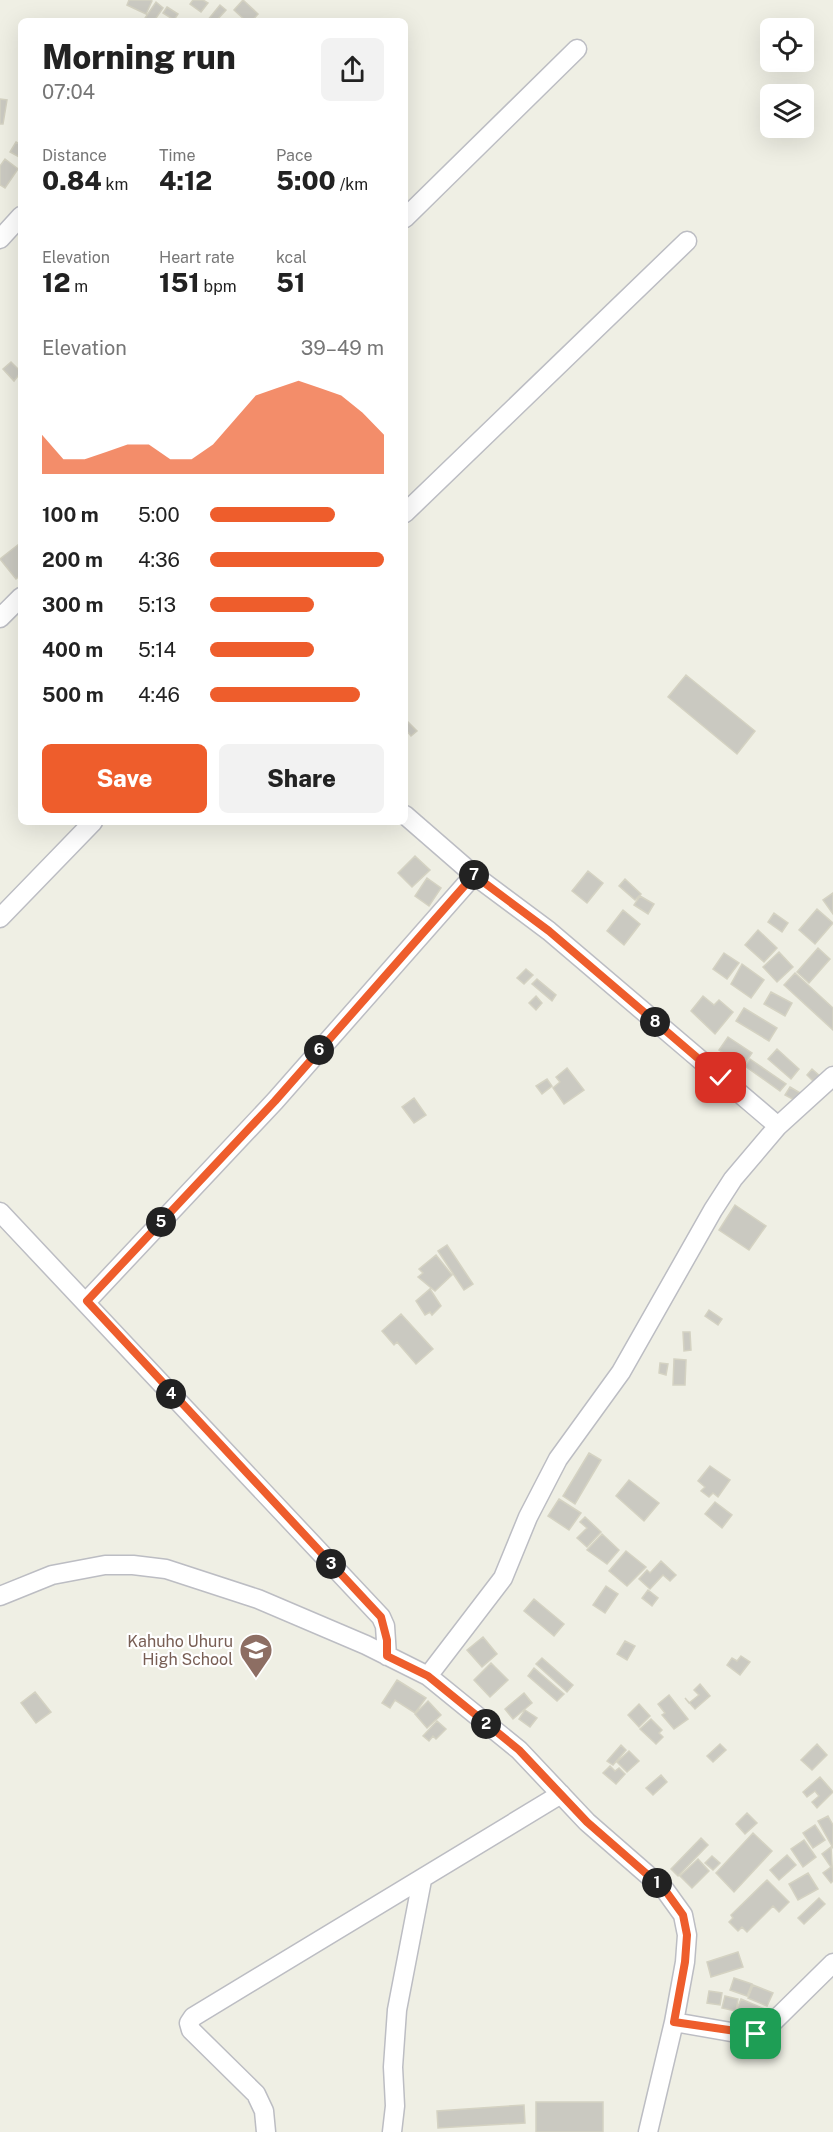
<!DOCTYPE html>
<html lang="en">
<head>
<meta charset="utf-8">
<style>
  body { margin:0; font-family:"Public Sans",sans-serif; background:#f2f2f2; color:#222; height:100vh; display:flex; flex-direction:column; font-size:22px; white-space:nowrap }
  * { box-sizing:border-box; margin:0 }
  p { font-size:20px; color:#767676 }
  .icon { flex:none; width:33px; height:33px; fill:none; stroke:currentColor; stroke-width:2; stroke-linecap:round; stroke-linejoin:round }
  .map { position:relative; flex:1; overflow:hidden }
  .details { position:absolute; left:18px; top:18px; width:390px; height:807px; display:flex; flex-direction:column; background:#fff; border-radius:9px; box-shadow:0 6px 24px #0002 }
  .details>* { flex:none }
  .tools { position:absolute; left:760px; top:18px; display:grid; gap:12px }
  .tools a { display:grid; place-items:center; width:54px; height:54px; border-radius:9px; background:#fff; box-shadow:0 6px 24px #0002; font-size:30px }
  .pin { position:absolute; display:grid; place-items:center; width:51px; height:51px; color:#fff; margin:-26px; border-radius:12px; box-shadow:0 3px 9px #0006 }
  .km { position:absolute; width:30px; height:30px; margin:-15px; border-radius:50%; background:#222; color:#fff; font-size:16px; line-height:30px; text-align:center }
  .round { display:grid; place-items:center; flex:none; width:63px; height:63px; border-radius:9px; background:#f2f2f2 }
  .headline { display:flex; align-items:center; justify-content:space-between; height:102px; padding:0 24px }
  h1 { font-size:33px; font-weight:800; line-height:45px }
  .stats { display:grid; grid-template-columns:repeat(3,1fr); gap:9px; height:102px; padding:6px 24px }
  .stats div { display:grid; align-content:center }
  .stats b { font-size:26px; font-weight:800 }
  .stats small { font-size:16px; font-weight:400 }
  .stats p { font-size:16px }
  .chart { height:168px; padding:12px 24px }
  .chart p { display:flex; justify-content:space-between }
  .chart svg { width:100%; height:108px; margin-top:6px; fill:#ee5d2c; opacity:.7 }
  .cta { display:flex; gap:12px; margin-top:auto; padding:12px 24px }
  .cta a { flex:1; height:69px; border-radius:9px; background:#ee5d2c; color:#fff; font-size:24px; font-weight:800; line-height:69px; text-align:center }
  .cta a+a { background:#f2f2f2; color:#222 }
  ul { padding:0 24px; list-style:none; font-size:20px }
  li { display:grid; grid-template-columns:96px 72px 1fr; align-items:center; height:45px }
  li i { height:15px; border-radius:8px; background:#ee5d2c }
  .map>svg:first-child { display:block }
  .building { fill:#cac9c1; stroke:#d4d2c2; stroke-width:1.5 }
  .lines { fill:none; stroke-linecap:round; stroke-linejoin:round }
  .street-casing { stroke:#bcbdc3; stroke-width:21 }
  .street { stroke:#fff; stroke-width:18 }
  .route-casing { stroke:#fff; stroke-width:12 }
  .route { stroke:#ee5d2c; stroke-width:8 }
  .labels { text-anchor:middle; stroke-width:4.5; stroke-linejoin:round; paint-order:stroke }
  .education-label { font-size:16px; fill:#785e54; stroke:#fff; text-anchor:end }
</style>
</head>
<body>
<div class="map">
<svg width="833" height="2132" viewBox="0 0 833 2132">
  <rect width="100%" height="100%" fill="#efefe4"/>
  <path class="building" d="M 129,0 L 151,0 L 152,1 L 146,14 L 127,5 Z
    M 193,0 L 203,0 L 208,3 L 201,12 L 190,4 Z
    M 243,0 L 258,14 L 252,21 L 246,21 L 234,10 Z
    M 156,2 L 163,8 L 154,21 L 143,21 Z
    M 220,5 L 226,10 L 216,21 L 207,21 Z
    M 167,7 L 178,14 L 174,20 L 163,13 Z
    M 0,99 L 7,100 L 3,124 L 0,124 Z
    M 16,142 L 21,145 L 21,158 L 10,152 Z
    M 5,159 L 18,169 L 5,188 L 0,185 L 0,166 Z
    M 11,362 L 21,372 L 14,381 L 3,369 Z
    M 19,544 L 21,547 L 21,575 L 16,579 L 0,559 Z
    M 686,675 L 755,731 L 737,754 L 668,697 Z
    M 405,719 L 417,731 L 411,736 L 405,729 Z
    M 415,856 L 430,870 L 412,887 L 398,873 Z
    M 588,871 L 603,883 L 587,903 L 572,891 Z
    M 427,878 L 441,888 L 429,906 L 415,896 Z
    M 625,879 L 641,894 L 635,900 L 619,886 Z
    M 833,893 L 833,914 L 823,900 Z
    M 640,896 L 654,904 L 648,914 L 634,905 Z
    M 817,909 L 833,923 L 815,944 L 799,930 Z
    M 623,910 L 640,924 L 624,945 L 607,931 Z
    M 774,913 L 788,923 L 782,932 L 768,922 Z
    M 758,930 L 777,948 L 764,962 L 745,945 Z
    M 818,948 L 830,959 L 809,983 L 797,972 Z
    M 779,952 L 793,967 L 777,982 L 763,967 Z
    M 724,953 L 739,963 L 727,979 L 713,969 Z
    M 742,964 L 764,980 L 751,998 L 731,984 Z
    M 526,969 L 533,975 L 524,984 L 517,978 Z
    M 795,973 L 833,1008 L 833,1030 L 784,985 Z
    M 537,979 L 556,995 L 552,1001 L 532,984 Z
    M 771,992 L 792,1003 L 785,1016 L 764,1004 Z
    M 536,996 L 542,1003 L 536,1010 L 529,1003 Z
    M 703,996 L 714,1005 L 719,1000 L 733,1012 L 715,1034 L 691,1011 Z
    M 744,1008 L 777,1028 L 769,1041 L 736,1021 Z
    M 728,1037 L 752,1053 L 743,1066 L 719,1050 Z
    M 777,1049 L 799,1069 L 791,1079 L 768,1059 Z
    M 750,1059 L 786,1084 L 780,1091 L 745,1066 Z
    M 567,1068 L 584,1090 L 564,1104 L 553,1088 L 560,1082 L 556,1077 Z
    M 812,1069 L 821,1077 L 815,1083 L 807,1075 Z
    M 547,1079 L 552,1086 L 542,1094 L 536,1086 Z
    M 790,1087 L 802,1094 L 798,1102 L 785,1095 Z
    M 414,1098 L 426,1115 L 414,1123 L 402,1107 Z
    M 735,1205 L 766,1226 L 749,1250 L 719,1230 Z
    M 447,1245 L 473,1284 L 464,1290 L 438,1251 Z
    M 436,1255 L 452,1275 L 435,1291 L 418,1277 L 423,1273 L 419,1269 Z
    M 430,1289 L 441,1306 L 432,1315 L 430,1312 L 425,1315 L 416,1301 Z
    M 709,1310 L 722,1319 L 718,1325 L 705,1316 Z
    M 401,1314 L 433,1349 L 416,1364 L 397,1342 L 394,1345 L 382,1331 Z
    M 683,1332 L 690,1332 L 691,1350 L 684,1351 Z
    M 674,1359 L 686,1360 L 685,1385 L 673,1385 Z
    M 660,1363 L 668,1364 L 666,1375 L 659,1373 Z
    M 589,1453 L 601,1460 L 575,1504 L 563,1496 Z
    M 710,1466 L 730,1480 L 718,1497 L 713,1493 L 709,1497 L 701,1491 L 705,1487 L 698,1481 Z
    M 629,1480 L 659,1503 L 644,1521 L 616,1496 Z
    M 559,1499 L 581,1513 L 569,1530 L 548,1516 Z
    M 715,1502 L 732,1515 L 722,1528 L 705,1514 Z
    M 585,1517 L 601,1532 L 587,1547 L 577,1538 L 587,1528 L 580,1522 Z
    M 602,1534 L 619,1550 L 607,1564 L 587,1550 Z
    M 626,1551 L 646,1567 L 627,1586 L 609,1571 Z
    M 661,1561 L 676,1575 L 670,1581 L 663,1575 L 650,1589 L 639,1579 L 647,1570 L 650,1573 Z
    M 606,1586 L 618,1594 L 605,1613 L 593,1605 Z
    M 648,1590 L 658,1598 L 652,1606 L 642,1598 Z
    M 534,1599 L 564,1624 L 554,1636 L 524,1611 Z
    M 483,1637 L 497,1654 L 482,1667 L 467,1650 Z
    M 625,1641 L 635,1646 L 627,1660 L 617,1654 Z
    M 741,1656 L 750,1662 L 740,1675 L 727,1665 L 732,1658 L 737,1661 Z
    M 542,1658 L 573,1685 L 567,1692 L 536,1664 Z
    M 491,1663 L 508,1680 L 490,1697 L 474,1680 Z
    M 534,1668 L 564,1694 L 557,1701 L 528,1676 Z
    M 397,1680 L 426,1698 L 415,1713 L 395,1700 L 390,1708 L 382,1703 Z
    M 700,1684 L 710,1696 L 695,1709 L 685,1698 L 689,1703 L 699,1695 L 694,1690 Z
    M 35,1692 L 51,1712 L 36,1723 L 21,1703 Z
    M 524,1693 L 532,1703 L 513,1719 L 505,1709 Z
    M 669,1695 L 688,1719 L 674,1729 L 662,1715 L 665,1713 L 658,1704 Z
    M 428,1701 L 441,1715 L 427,1728 L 415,1714 Z
    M 639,1704 L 650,1716 L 639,1727 L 628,1715 Z
    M 525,1710 L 537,1718 L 530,1727 L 519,1719 Z
    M 651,1719 L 662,1730 L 659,1733 L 663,1737 L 656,1744 L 640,1729 Z
    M 437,1721 L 446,1729 L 436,1739 L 433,1736 L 429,1741 L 423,1736 Z
    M 720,1744 L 726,1750 L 713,1762 L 707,1756 Z
    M 817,1744 L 827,1755 L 812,1770 L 801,1760 Z
    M 621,1745 L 626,1750 L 613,1765 L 607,1761 Z
    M 629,1751 L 639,1761 L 627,1772 L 617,1762 Z
    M 610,1766 L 615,1771 L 619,1768 L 625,1774 L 616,1784 L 603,1773 Z
    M 661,1775 L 667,1782 L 653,1795 L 646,1788 Z
    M 820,1777 L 833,1792 L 817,1808 L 812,1802 L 819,1796 L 815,1791 L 807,1797 L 803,1792 Z
    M 747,1813 L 757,1823 L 745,1834 L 736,1824 Z
    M 828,1816 L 833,1825 L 833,1848 L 818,1821 Z
    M 815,1825 L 825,1840 L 813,1848 L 803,1833 Z
    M 753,1833 L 772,1851 L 734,1892 L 716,1873 Z
    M 701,1838 L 708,1845 L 678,1876 L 671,1869 Z
    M 804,1840 L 816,1857 L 803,1867 L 791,1849 Z
    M 831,1847 L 833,1881 L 831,1883 L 823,1873 L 831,1867 L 822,1854 Z
    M 787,1855 L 796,1865 L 779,1880 L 770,1870 Z
    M 712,1856 L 720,1863 L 713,1870 L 705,1863 Z
    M 698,1859 L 709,1871 L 692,1888 L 680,1876 Z
    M 808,1873 L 818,1889 L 798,1900 L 789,1884 Z
    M 767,1880 L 789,1902 L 779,1912 L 773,1906 L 747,1932 L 742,1927 L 738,1931 L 729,1922 L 733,1918 L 731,1915 Z
    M 819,1898 L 825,1904 L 804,1924 L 798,1918 Z
    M 738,1952 L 743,1967 L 711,1977 L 707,1962 Z
    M 734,1978 L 752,1984 L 747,1996 L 730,1990 Z
    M 753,1985 L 773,1993 L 767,2006 L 748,1998 Z
    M 709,1991 L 722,1993 L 720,2005 L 707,2003 Z
    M 725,1996 L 738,1999 L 736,2011 L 722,2008 Z
    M 741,1999 L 767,2010 L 761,2022 L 736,2011 Z
    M 536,2102 L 603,2102 L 603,2132 L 536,2132 Z
    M 524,2105 L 525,2123 L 438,2128 L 437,2111 Z"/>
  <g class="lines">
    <g class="street-casing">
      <path id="street" d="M 405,218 L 577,49
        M 0,239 L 21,216
        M 405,513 L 687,241
        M 0,618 L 21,597
        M 405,815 L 474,875 L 549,931 L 778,1126
        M 0,918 L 93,822
        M 0,1212 L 381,1617 L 385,1626 L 387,1656
        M 87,1301 L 275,1101 L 474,875
        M 0,1596 L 52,1575 L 105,1565 L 133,1565 L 166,1569 L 258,1599 L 366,1645 L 428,1676 L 519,1750 L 587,1822 L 665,1890 L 683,1915 L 687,1935 L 685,1962 L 674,2022 L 648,2132
        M 428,1676 L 503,1578 L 528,1517 L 558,1459 L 621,1372 L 713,1210 L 733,1179 L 778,1126 L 833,1076
        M 674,2022 L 748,2035 L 763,2032 L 833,1963
        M 266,2132 L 264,2111 L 256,2094 L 191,2030 L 189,2023 L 193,2017 L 561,1794
        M 392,2132 L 395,2106 L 393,2067 L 397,2010 L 422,1880"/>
    </g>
    <use href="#street" class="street"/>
  </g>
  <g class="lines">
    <g class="route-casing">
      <path id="route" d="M 721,1078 L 549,931 L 474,875 L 275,1101 L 87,1301 L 381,1617 L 387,1640 L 387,1656 L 428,1676 L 519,1750 L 587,1822 L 665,1890 L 683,1915 L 687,1935 L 685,1962 L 674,2022 L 756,2034"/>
    </g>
    <use href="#route" class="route"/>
  </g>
  <defs>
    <g id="school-pin" transform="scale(1.725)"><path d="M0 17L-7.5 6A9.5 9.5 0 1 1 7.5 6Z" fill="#8d6e63" stroke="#fff"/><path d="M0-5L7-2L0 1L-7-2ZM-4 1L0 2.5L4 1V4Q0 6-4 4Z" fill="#fff"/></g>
  </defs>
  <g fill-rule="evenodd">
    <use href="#school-pin" x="256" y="1650"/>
  </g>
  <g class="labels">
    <g class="education-label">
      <text x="233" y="1647">Kahuho Uhuru<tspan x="233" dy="18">High School</tspan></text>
    </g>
  </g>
</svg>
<div class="tools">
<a><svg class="icon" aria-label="locate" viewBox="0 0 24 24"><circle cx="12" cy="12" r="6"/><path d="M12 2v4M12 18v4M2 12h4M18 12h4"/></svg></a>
<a><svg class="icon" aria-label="layers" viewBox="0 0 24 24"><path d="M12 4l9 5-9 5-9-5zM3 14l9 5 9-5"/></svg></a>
</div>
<div class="pin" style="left:756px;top:2034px;background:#1e9e55"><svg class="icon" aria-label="arrive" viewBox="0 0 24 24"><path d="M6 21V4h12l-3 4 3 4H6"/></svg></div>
<div class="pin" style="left:721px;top:1078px;background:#d93025"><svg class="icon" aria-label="check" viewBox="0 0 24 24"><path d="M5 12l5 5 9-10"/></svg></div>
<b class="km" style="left:657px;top:1883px">1</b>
<b class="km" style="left:486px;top:1724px">2</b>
<b class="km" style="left:331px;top:1564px">3</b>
<b class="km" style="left:171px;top:1394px">4</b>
<b class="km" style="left:161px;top:1222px">5</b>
<b class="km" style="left:319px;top:1050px">6</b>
<b class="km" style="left:474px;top:875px">7</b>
<b class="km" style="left:655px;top:1022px">8</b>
<section class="details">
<div class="headline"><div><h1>Morning run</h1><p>07:04</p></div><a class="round"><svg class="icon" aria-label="share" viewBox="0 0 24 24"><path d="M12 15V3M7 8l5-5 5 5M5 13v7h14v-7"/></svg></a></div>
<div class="stats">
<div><p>Distance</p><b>0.84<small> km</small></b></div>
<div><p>Time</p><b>4:12</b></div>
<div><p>Pace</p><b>5:00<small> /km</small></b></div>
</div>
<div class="stats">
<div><p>Elevation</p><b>12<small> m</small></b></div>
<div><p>Heart rate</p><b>151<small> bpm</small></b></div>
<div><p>kcal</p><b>51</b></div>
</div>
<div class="chart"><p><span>Elevation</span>39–49 m</p>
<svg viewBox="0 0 160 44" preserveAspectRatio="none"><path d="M0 44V28L10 38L20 38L30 35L40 32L50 32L60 38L70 38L80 32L90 22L100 12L110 9L120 6L130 9L140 12L150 19L160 28V44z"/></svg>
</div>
<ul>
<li><b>100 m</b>5:00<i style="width:72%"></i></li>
<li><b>200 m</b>4:36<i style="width:100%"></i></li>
<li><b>300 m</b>5:13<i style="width:60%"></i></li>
<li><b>400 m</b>5:14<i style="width:60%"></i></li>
<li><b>500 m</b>4:46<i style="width:86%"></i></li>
</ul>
<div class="cta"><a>Save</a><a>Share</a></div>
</section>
</div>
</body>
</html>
